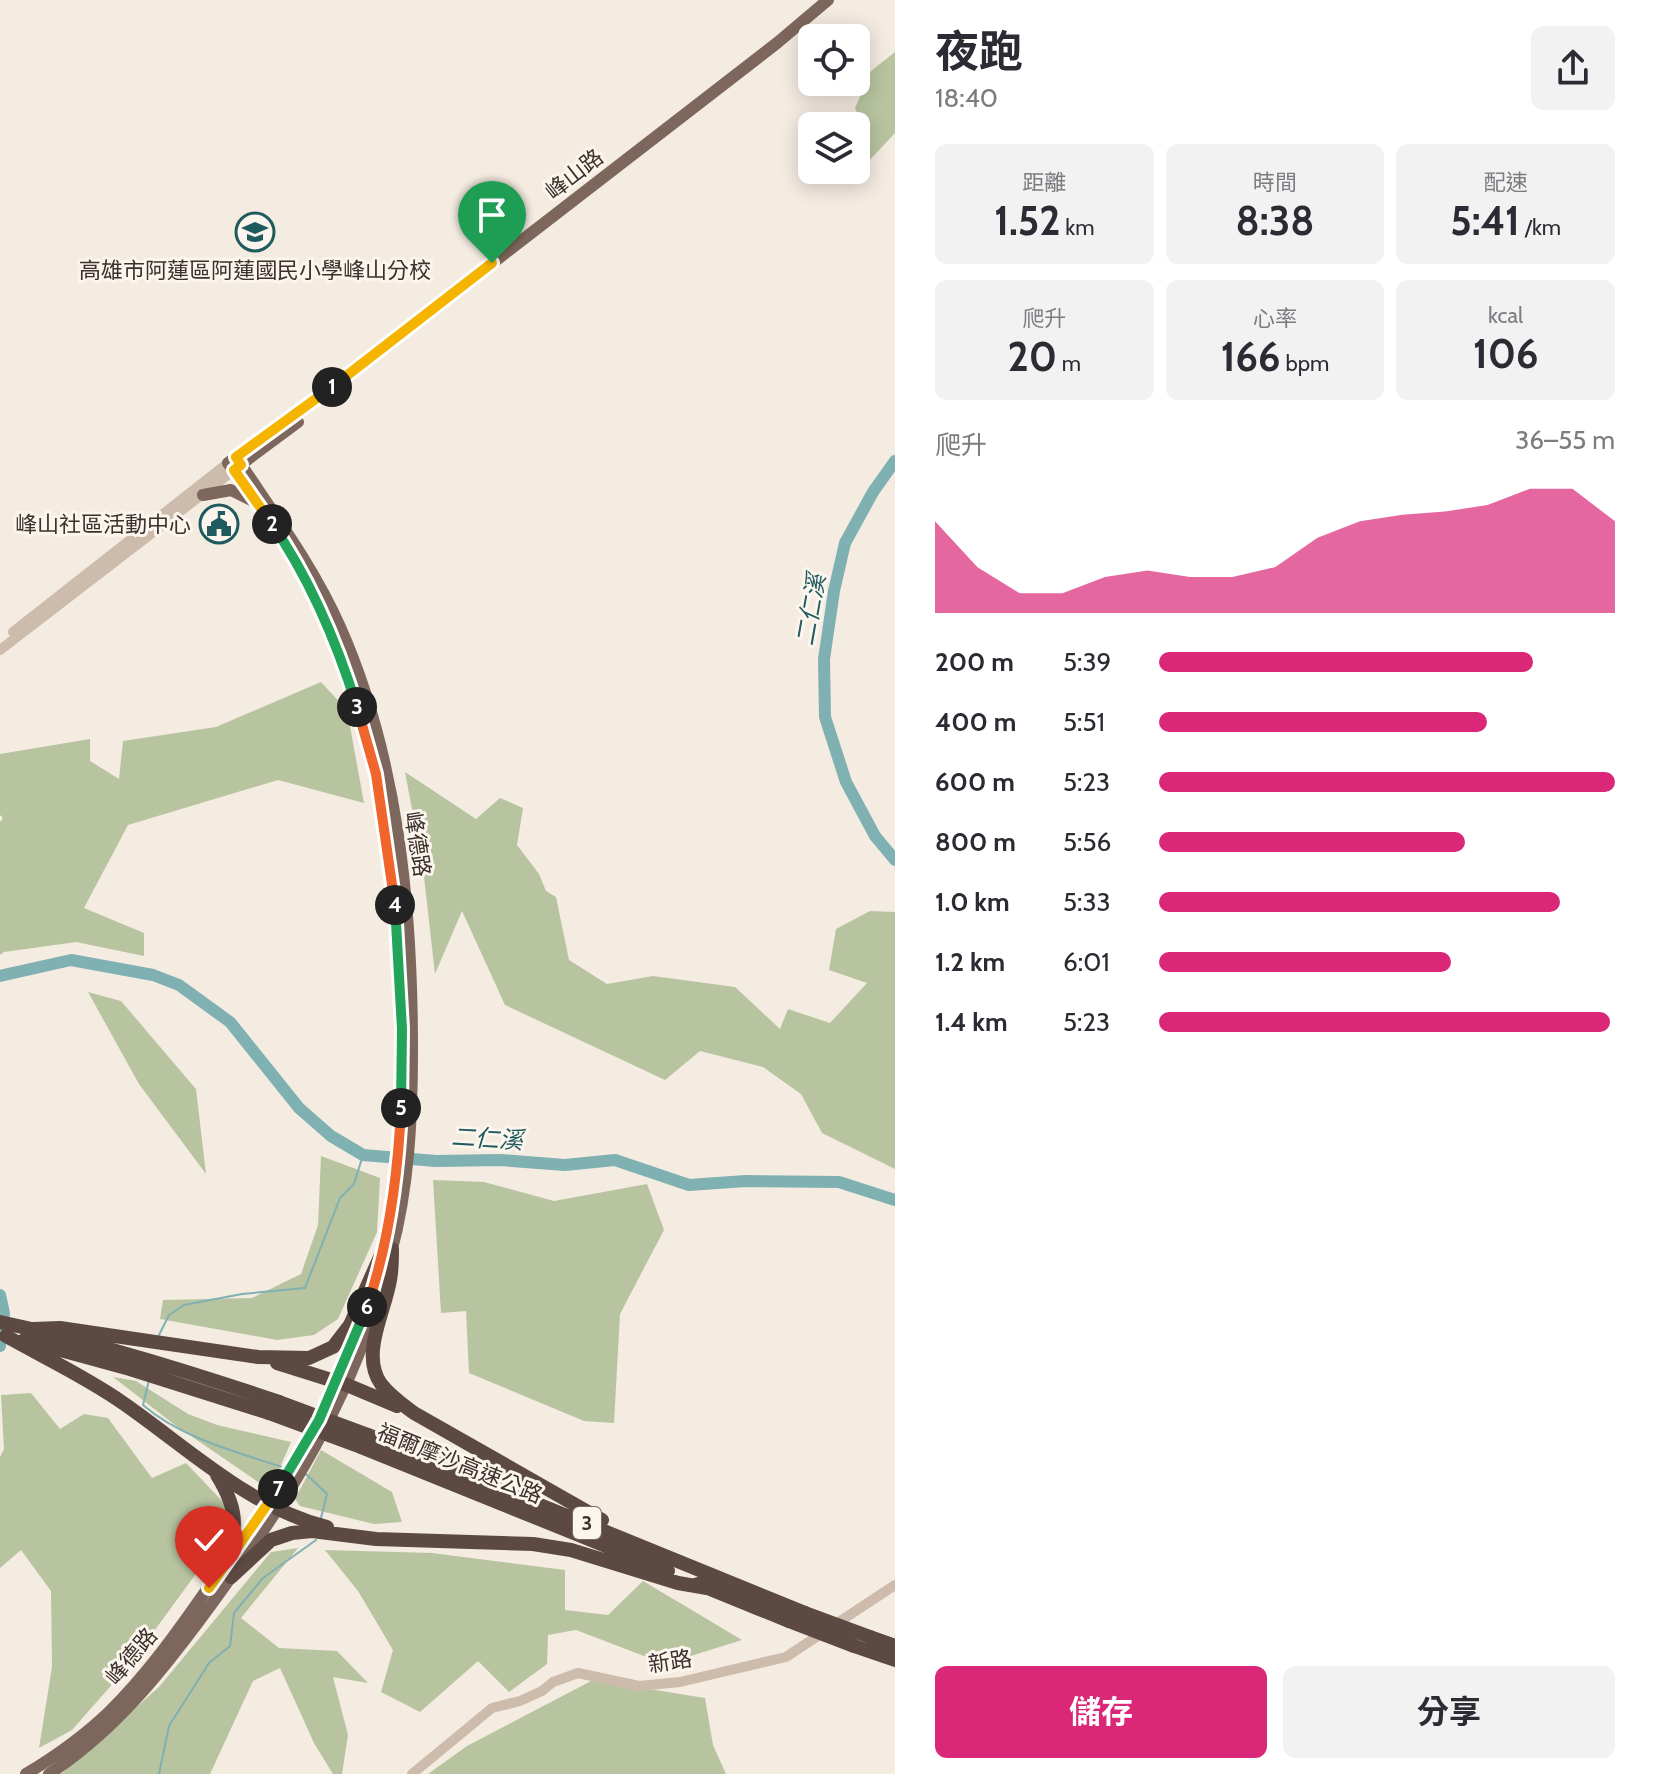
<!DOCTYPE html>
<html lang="zh-TW">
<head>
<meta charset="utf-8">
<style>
  body { margin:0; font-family:Cabin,"Noto Sans TC",sans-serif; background:#f2f2f3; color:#2b2b33; height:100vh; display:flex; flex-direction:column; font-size:30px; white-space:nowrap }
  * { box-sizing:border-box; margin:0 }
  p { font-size:26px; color:#7c7c81 }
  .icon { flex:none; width:44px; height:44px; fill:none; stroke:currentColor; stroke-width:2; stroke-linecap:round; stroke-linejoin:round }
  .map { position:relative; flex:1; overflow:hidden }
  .details { display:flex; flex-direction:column; background:#fff; width:760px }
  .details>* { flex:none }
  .fabs { position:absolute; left:798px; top:24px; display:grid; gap:16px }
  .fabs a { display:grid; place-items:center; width:72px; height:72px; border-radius:12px; background:#fff; box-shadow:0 4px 20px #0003; font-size:40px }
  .pin { position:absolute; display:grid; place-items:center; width:68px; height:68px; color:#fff; margin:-82px -34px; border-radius:50% 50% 50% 0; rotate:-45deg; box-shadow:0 0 8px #0007 }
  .pin .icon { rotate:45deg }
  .km { position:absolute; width:40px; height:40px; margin:-20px; border-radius:50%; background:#222; color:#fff; font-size:22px; line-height:40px; text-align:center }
  .round { display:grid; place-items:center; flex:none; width:84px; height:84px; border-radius:12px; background:#f2f2f3 }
  .overview { display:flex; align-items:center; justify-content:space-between; height:136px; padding:0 40px }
  h1 { font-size:44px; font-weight:700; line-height:60px }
  .stats { display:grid; grid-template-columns:repeat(3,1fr); gap:12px; height:136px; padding:8px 40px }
  .stats div { display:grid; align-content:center; border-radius:12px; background:#f2f2f3; text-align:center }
  .stats b { font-size:40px; font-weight:700 }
  .stats small { font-size:22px; font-weight:400 }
  .stats p { font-size:22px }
  .chart { height:224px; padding:16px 40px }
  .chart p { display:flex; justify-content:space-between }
  .chart svg { width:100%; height:144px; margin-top:8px; fill:#db2777; opacity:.7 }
  .action { display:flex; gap:16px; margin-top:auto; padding:16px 40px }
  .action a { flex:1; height:92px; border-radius:12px; background:#db2777; color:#fff; font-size:32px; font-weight:700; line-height:92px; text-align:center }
  .action a+a { background:#f2f2f3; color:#2b2b33 }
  ul { padding:0 40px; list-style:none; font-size:26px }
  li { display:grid; grid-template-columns:128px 96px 1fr; align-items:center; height:60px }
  li i { height:20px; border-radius:10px; background:#db2777 }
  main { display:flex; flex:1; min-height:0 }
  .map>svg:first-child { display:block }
  .green { fill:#b8c4a0 }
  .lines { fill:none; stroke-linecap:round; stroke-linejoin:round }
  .stream { stroke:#7fb0b2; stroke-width:2 }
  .river { stroke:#7fb0b2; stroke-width:12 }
  .tertiary { stroke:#cdbbac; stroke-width:10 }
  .primary { stroke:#7d675c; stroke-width:12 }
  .motorway { stroke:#5c4a42; stroke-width:14 }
  .motorway-bridge { stroke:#5c4a42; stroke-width:14 }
  .split-1-casing { stroke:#fff; stroke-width:16 }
  .split-2-casing { stroke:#fff; stroke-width:16 }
  .split-3-casing { stroke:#fff; stroke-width:16 }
  .split-4-casing { stroke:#fff; stroke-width:16 }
  .split-5-casing { stroke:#fff; stroke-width:16 }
  .split-6-casing { stroke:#fff; stroke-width:16 }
  .split-7-casing { stroke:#fff; stroke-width:16 }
  .split-8-casing { stroke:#fff; stroke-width:16 }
  .split-1 { stroke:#f5b400; stroke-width:10 }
  .split-2 { stroke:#f5b400; stroke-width:10 }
  .split-3 { stroke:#22a559; stroke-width:10 }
  .split-4 { stroke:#f0652b; stroke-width:10 }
  .split-5 { stroke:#22a559; stroke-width:10 }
  .split-6 { stroke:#f0652b; stroke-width:10 }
  .split-7 { stroke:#22a559; stroke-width:10 }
  .split-8 { stroke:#f5b400; stroke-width:10 }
  .labels { text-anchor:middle; stroke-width:6; stroke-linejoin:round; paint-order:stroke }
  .shield { fill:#fbf5ee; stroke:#756b66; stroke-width:2 }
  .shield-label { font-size:20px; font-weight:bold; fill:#3b302b }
  .street-label { font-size:22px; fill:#3b302b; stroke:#fbf5ee }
  .poi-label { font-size:22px; fill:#3b302b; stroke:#fbf5ee }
  .water-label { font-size:24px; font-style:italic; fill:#1f5a5e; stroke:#fbf5ee }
</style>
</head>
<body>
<main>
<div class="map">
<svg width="895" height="1774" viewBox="0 0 895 1774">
  <rect width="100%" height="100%" fill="#f4ebe1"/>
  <path class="green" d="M 895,52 L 895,133 L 866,164 L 856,158 L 861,121 L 855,108 L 871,71 Z
    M 321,682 L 347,710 L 364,803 L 278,780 L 128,825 L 84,908 L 144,933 L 144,956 L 76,942 L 4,952 L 0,955 L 0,822 L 3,818 L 0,815 L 0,754 L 90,739 L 90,761 L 119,779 L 123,741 L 216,727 Z
    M 405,772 L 476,819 L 500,798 L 523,808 L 517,845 L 539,874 L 546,891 L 556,897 L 569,960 L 607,984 L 653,976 L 735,987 L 780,1029 L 788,1009 L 830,1023 L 867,983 L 829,970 L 836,929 L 870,911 L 895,912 L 895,1169 L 822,1133 L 801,1094 L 763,1067 L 700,1051 L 665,1080 L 505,1005 L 462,911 L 435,974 L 423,868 Z
    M 88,992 L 121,1001 L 196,1089 L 206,1174 L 139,1084 Z
    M 321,1156 L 380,1178 L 377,1232 L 369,1250 L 338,1319 L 314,1335 L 277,1340 L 160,1319 L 163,1300 L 252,1298 L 301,1274 L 318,1225 Z
    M 433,1180 L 484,1182 L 554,1201 L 647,1184 L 664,1230 L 620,1314 L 614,1423 L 584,1421 L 469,1373 L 466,1311 L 441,1313 Z
    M 113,1377 L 136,1381 L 188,1414 L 217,1425 L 291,1442 L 277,1474 L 261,1484 L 175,1425 Z
    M 31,1393 L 60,1429 L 84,1414 L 108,1418 L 152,1478 L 186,1463 L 225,1504 L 225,1534 L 130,1664 L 72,1730 L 39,1748 L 52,1667 L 51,1591 L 21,1550 L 0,1568 L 0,1457 L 4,1449 L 1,1395 Z
    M 321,1450 L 392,1492 L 402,1522 L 374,1524 L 300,1506 L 295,1499 Z
    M 298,1548 L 241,1618 L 279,1648 L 337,1651 L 368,1683 L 333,1677 L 348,1735 L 342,1774 L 333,1774 L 314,1743 L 280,1668 L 253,1681 L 210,1774 L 61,1774 L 159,1687 L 271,1552 Z
    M 325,1550 L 432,1553 L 565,1570 L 565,1610 L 608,1615 L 643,1581 L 742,1640 L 665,1664 L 576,1630 L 548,1635 L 547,1664 L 509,1692 L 478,1661 L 420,1712 L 381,1692 L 393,1650 L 358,1591 Z
    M 593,1680 L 705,1698 L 713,1745 L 726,1774 L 428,1774 L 467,1746 Z"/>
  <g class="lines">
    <path class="stream" d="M 159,1335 L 169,1315 L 184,1305 L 242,1294 L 305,1288 L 340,1198 L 354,1184 L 363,1155
      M 149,1380 L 143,1405 C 181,1438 237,1452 285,1468
      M 306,1474 L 327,1494 L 321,1518
      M 159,1774 L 169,1726 L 209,1663 L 230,1646 L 234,1613 L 263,1578 L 316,1540"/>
    <path class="river" d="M 895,461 L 873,492 L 845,543 L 834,591 L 824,659 L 825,717 L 846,782 L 875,836 L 895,860
      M 0,976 L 71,960 L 153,975 L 179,985 L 230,1022 L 299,1108 L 331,1136 L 363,1155 L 436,1161 L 500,1160 L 565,1165 L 615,1160 L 689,1185 L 746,1181 L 839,1182 L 895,1200
      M 0,1295 L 4,1313 L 0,1346"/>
    <path class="tertiary" d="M 13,632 L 228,463
      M 0,650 L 234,470
      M 412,1774 L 492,1708 L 520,1701 L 542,1691 L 553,1682 L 578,1673 L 639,1686 L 680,1682 L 786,1657 L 895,1585"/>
    <path class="primary" d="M 236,457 C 273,513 313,566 340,627 C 398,758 412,907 412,1049 C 412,1117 409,1187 391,1253
      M 236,468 L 298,422
      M 203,495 L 231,490 L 253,501
      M 382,1257 C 402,1174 404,1088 401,1003 C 395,844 371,679 285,542 C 268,515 248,488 228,463 L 323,394 L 777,43 L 828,0
      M 26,1774 C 56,1756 84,1736 109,1712 C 147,1675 178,1631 208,1588 C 263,1512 312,1440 349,1353 C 359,1329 370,1304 376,1279
      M 49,1774 C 119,1728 168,1664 216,1598 C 282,1507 334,1427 371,1321"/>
    <path class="motorway" d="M 392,1249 C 392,1259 392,1270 390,1280 C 385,1312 360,1354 381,1384 C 390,1396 402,1404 414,1413 L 602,1520
      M 0,1322 C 95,1342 188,1371 279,1402
      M 33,1329 L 60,1328 L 258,1357 L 309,1358 L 333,1347 L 350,1325 L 384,1248
      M 6,1336 C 45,1358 86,1377 123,1403 C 188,1448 248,1507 327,1527
      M 24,1340 L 130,1369 L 269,1413
      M 277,1363 L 347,1385 L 397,1406
      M 368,1435 L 805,1613
      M 361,1447 L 668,1571
      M 231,1577 L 271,1540 L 292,1533 L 312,1531 L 376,1539 L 533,1544 L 571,1550 L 678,1583 L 707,1588
      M 698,1584 L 789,1621
      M 209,1588 C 231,1540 248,1525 217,1475
      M 870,1637 L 895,1646
      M 854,1646 L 895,1660"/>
    <path class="motorway-bridge" d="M 279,1402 L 368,1435
      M 269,1413 L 361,1447
      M 805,1613 L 870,1637
      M 789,1621 L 854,1646"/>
  </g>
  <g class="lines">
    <g class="split-1-casing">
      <path id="split-1" d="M 332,387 L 492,263"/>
    </g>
    <g class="split-2-casing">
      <path id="split-2" d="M 272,524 L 234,470 L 241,465 L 236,457 L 332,387"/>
    </g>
    <g class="split-3-casing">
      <path id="split-3" d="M 272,524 C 310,579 337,643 357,707"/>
    </g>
    <g class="split-4-casing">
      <path id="split-4" d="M 357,707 L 376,774 L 395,905"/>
    </g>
    <g class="split-5-casing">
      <path id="split-5" d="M 395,905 L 402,1029 L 401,1108"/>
    </g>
    <g class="split-6-casing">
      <path id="split-6" d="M 367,1307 C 389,1243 398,1175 401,1108"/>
    </g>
    <g class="split-7-casing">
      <path id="split-7" d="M 278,1489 L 319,1420 L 367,1307"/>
    </g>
    <g class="split-8-casing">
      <path id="split-8" d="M 209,1588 L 278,1489"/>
    </g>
    <use href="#split-1" class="split-1"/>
    <use href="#split-2" class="split-2"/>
    <use href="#split-3" class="split-3"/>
    <use href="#split-4" class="split-4"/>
    <use href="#split-5" class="split-5"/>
    <use href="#split-6" class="split-6"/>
    <use href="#split-7" class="split-7"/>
    <use href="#split-8" class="split-8"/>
  </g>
  <defs>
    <g id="school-ring" transform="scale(2)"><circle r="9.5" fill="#fbf5ee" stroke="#1f5a5e" stroke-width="1.5"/><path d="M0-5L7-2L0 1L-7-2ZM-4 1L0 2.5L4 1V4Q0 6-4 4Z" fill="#1f5a5e"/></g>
    <g id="civic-ring" transform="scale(2)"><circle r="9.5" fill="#fbf5ee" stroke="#1f5a5e" stroke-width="1.5"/><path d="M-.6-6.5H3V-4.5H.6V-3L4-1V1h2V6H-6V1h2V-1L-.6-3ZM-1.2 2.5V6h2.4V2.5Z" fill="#1f5a5e"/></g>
  </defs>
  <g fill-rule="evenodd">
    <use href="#school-ring" x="255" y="232"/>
    <use href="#civic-ring" x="219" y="524"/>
  </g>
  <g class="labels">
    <rect class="shield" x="573" y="1507" width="28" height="32" rx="6"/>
    <g class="shield-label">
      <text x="587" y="1530">3</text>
    </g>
    <g class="street-label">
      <text transform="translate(574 174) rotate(-38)" y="8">峰山路</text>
      <text transform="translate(418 844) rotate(81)" y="8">峰德路</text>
      <text transform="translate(460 1463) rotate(22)" y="8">福爾摩沙高速公路</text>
      <text transform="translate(131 1656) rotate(-50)" y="8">峰德路</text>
      <text transform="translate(670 1661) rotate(-9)" y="8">新路</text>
    </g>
    <g class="poi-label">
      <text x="255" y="278">高雄市阿蓮區阿蓮國民小學峰山分校</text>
      <text x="191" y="532" text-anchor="end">峰山社區活動中心</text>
    </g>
    <g class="water-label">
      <text transform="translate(811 610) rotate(-80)" y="8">二仁溪</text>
      <text transform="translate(487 1139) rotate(3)" y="8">二仁溪</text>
    </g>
  </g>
</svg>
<div class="fabs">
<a><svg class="icon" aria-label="locate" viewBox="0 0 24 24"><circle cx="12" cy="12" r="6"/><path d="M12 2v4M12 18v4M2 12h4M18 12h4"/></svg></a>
<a><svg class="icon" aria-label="layers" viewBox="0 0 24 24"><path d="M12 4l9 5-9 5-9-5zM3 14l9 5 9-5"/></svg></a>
</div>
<div class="pin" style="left:492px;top:263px;background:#1e9e55"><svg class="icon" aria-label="arrive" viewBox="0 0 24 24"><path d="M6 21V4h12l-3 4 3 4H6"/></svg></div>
<div class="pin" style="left:209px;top:1588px;background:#d93025"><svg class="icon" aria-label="check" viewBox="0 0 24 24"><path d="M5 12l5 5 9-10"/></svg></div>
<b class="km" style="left:332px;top:387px">1</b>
<b class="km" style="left:272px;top:524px">2</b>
<b class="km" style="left:357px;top:707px">3</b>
<b class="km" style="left:395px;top:905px">4</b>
<b class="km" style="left:401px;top:1108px">5</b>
<b class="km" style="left:367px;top:1307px">6</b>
<b class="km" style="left:278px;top:1489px">7</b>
</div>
<section class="details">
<div class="overview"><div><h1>夜跑</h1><p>18:40</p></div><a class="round"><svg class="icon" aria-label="share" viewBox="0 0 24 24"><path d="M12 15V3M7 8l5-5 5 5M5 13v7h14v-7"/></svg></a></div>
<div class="stats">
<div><p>距離</p><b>1.52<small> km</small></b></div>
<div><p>時間</p><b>8:38</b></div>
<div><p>配速</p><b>5:41<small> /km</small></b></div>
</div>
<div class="stats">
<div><p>爬升</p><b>20<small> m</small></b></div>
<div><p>心率</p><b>166<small> bpm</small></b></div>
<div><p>kcal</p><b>106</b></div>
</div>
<div class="chart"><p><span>爬升</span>36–55 m</p>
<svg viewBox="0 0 160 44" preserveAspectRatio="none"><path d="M0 44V16L10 30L20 38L30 38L40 33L50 31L60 33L70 33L80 30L90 21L100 16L110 14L120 13L130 11L140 6L150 6L160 16V44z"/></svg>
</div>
<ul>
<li><b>200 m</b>5:39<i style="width:82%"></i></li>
<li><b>400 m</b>5:51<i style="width:72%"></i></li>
<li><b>600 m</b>5:23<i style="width:100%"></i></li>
<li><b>800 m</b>5:56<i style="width:67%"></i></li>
<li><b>1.0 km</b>5:33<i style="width:88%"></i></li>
<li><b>1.2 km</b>6:01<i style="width:64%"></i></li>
<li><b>1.4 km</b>5:23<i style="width:99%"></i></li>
</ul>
<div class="action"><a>儲存</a><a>分享</a></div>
</section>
</main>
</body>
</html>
